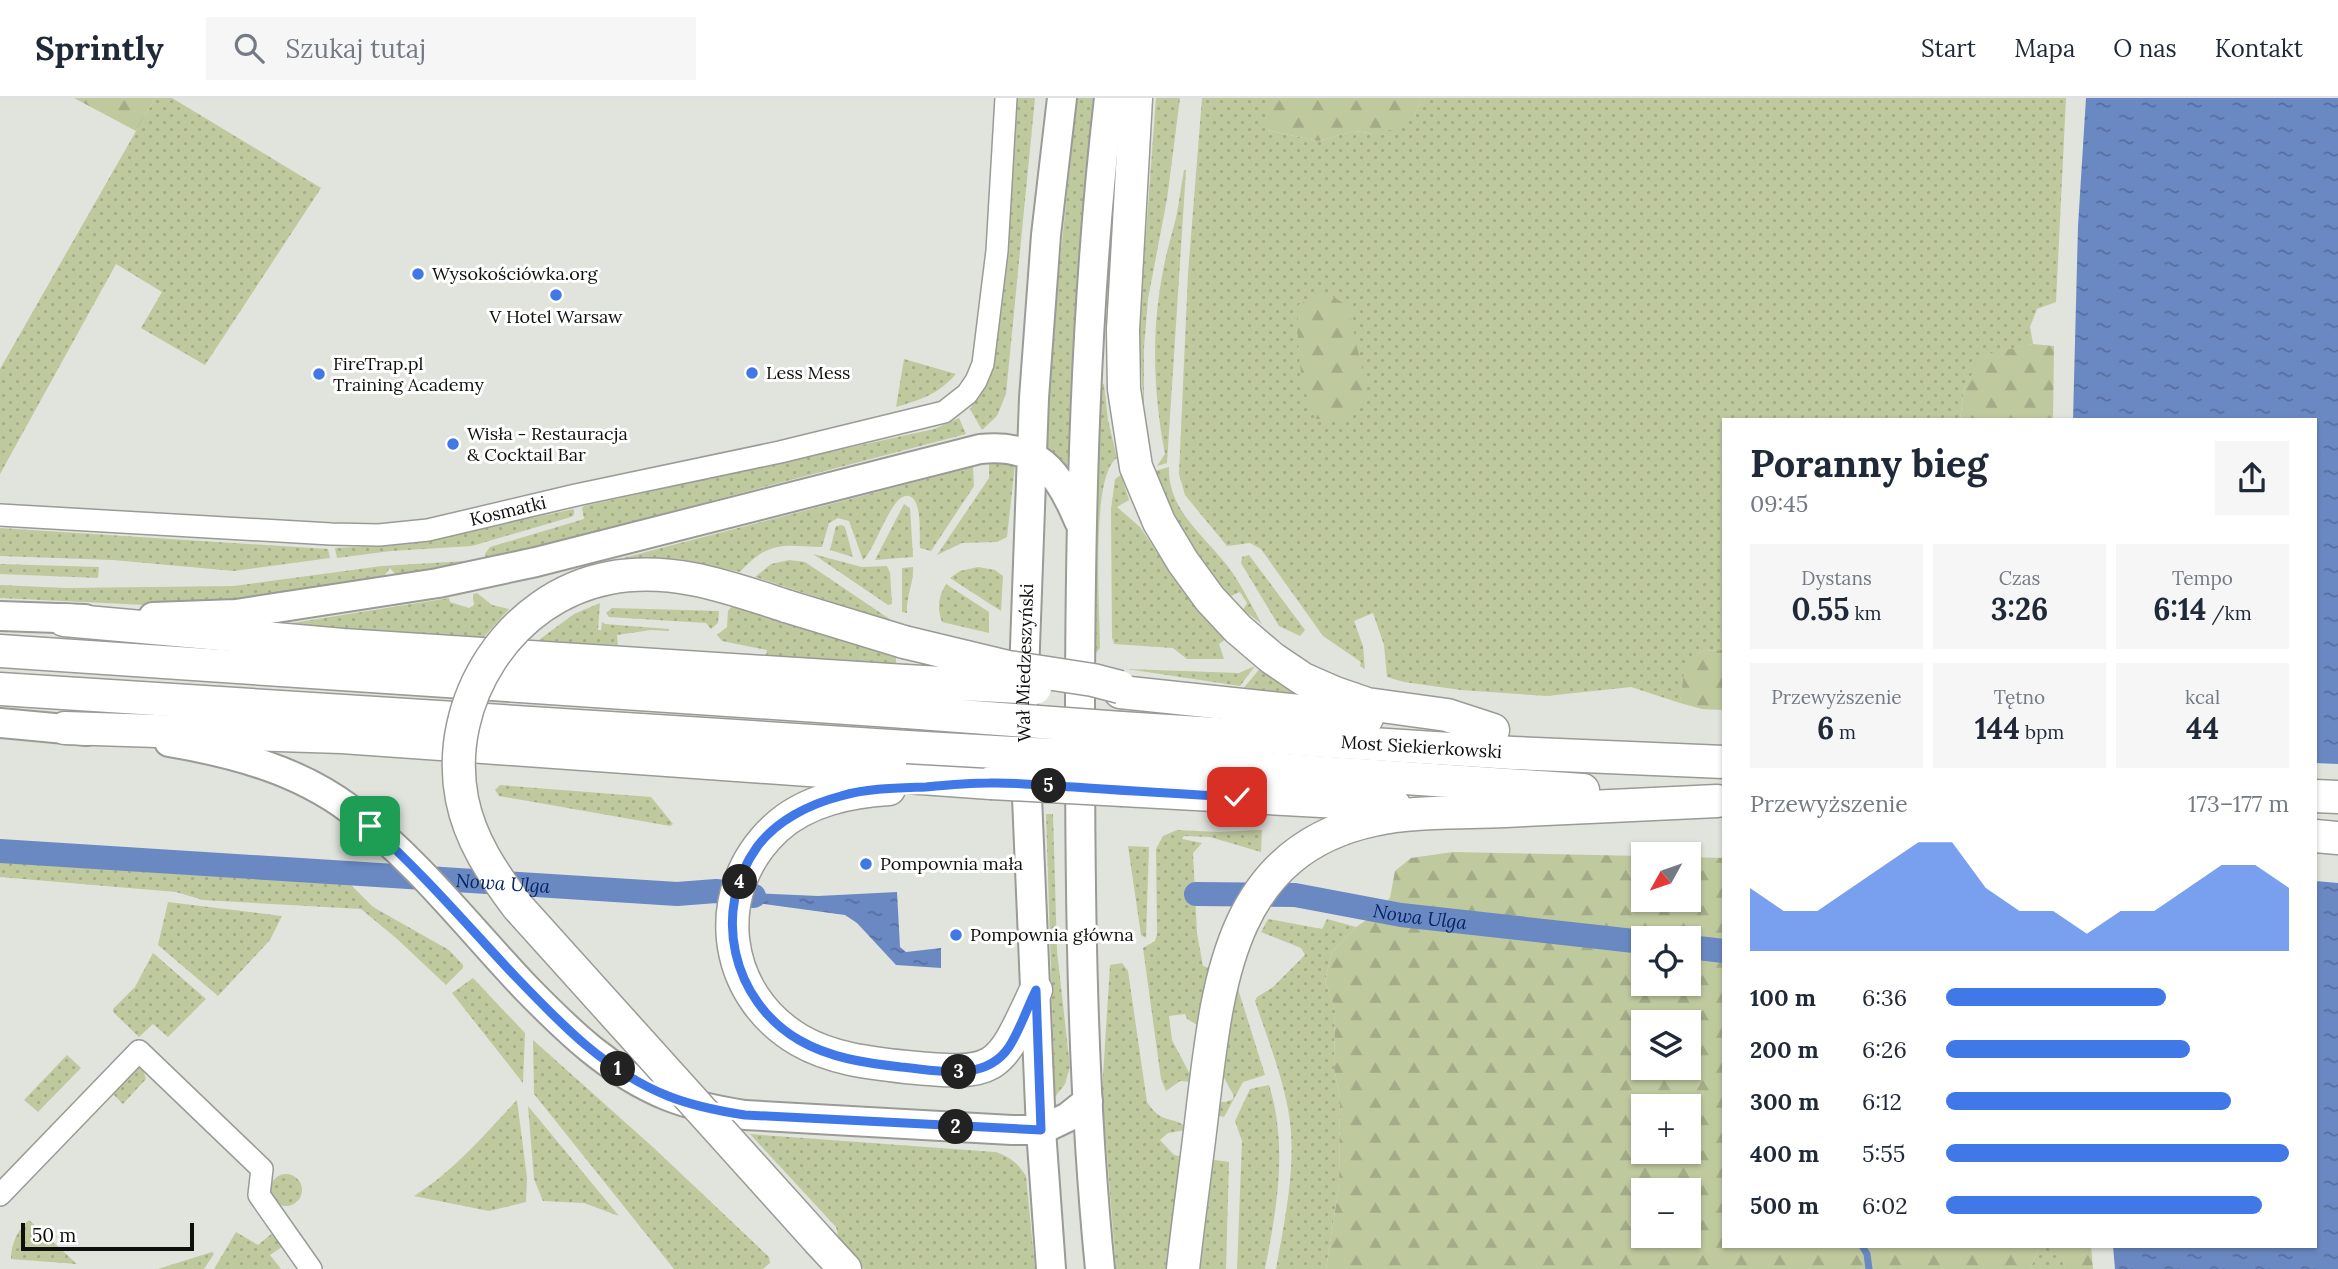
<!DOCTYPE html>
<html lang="pl">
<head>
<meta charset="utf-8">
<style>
  body { margin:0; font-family:Lora,serif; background:#f6f6f7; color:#1f2937; height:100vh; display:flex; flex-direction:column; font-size:26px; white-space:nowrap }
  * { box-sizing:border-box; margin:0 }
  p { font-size:23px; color:#747a83 }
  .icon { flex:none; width:38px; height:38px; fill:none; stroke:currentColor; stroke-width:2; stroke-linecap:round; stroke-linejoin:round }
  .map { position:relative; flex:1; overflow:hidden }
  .drawer { position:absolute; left:1722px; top:320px; width:595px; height:830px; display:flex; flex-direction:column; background:#fff; border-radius:0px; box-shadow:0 2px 5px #0004 }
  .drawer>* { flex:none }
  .needle { width:46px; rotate:230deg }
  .fabs { position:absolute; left:1631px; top:744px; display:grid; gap:14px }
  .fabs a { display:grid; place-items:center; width:70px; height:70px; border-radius:0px; background:#fff; box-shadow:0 2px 5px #0004; font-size:35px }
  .scale { position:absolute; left:21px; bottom:18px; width:173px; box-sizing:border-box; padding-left:7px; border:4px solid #0f0f0d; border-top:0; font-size:19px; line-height:24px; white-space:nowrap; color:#0f0f0d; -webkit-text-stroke:5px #fff; paint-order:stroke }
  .pin { position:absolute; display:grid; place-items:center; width:60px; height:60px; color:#fff; margin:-30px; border-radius:14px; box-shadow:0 4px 10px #0006 }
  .km { position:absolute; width:35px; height:35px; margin:-18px; border-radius:50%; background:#222; color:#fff; font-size:19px; line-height:35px; text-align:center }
  .round { display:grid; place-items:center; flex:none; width:74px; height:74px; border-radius:0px; background:#f6f6f7 }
  .head { display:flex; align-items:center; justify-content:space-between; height:119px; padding:0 28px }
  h1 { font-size:38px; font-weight:700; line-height:52px }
  .metrics { display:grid; grid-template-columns:repeat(3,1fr); gap:10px; height:119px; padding:7px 28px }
  .metrics div { display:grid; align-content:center; border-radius:0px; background:#f6f6f7; text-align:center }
  .metrics b { font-size:30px; font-weight:700 }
  .metrics small { font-size:19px; font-weight:400 }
  .metrics p { font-size:19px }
  .chart { height:196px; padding:14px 28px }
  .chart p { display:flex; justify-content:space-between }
  .chart svg { width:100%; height:126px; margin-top:7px; fill:#4078e8; opacity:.7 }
  ul { padding:0 28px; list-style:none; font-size:23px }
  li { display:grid; grid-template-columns:112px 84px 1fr; align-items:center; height:52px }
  li i { height:18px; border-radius:9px; background:#4078e8 }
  header { display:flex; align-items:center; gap:42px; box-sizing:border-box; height:98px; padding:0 35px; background:#fff; border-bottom:2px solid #e0e1e3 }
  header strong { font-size:33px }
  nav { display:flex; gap:38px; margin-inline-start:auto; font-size:24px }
  .search { width:490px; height:63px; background:#f6f6f7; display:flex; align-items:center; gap:18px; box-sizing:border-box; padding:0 24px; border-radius:0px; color:#747a83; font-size:26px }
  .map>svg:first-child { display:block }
  .grass { fill:url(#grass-dots) }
  .forest { fill:url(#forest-firs); fill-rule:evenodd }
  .water { fill:url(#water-ripples) }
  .pier { fill:#e1e3dd }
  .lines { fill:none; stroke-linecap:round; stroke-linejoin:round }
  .stream { stroke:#6a89c3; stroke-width:7 }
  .canal { stroke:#6a89c3; stroke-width:24 }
  .minor-casing { stroke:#9a9b96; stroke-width:24 }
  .secondary-casing { stroke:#9a9b96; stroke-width:32 }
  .primary-casing { stroke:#9a9b96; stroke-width:35 }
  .minor { stroke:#fff; stroke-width:21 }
  .secondary { stroke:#fff; stroke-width:28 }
  .primary { stroke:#fff; stroke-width:32 }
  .primary-bridge-casing { stroke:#9a9b96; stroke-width:35; stroke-linecap:butt }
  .primary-bridge { stroke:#fff; stroke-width:32 }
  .route-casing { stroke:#fff; stroke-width:14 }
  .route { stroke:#4078e8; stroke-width:9 }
  .poi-dot { fill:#4078e8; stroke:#fff; stroke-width:2.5 }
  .labels { text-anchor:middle; stroke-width:6; stroke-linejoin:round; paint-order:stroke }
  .poi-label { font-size:18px; fill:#0f0f0d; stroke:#fff; text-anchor:start }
  .street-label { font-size:18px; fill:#0f0f0d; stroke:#fff }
  .water-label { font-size:19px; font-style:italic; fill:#042367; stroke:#fff }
</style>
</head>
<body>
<header>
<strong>Sprintly</strong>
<div class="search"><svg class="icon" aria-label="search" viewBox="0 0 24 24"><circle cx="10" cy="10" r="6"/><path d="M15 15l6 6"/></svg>Szukaj tutaj</div>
<nav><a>Start</a><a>Mapa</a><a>O nas</a><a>Kontakt</a></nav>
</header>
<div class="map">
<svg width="2338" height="1171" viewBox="0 0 2338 1171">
  <defs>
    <pattern id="grass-dots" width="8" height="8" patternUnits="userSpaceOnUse" patternTransform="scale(1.75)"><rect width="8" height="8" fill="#bfc99e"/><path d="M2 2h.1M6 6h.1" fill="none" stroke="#a3ab87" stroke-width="1.8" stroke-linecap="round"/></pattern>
    <pattern id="forest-firs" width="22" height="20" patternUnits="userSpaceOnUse" patternTransform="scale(1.75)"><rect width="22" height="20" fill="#bfc99e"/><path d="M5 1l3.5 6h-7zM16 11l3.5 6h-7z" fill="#a3ab87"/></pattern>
    <pattern id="water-ripples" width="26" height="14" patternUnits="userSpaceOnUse" patternTransform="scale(1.75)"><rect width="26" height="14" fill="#6a89c3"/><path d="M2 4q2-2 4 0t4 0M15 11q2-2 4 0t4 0" fill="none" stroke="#566e9d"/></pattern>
  </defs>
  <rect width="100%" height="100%" fill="#e1e3dd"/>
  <path class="grass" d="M 155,0 L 172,0 L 321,90 L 205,267 L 141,230 L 162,194 L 116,166 L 0,376 L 0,271 Z
    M 1017,0 L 1035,0 L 1006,296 L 997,318 L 982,332 L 970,311 L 986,288 L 992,270 L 1004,194 Z
    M 1077,0 L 1093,0 L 1077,184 L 1067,374 L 1046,350 L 1054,221 Z
    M 1156,0 L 1180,0 L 1167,101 L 1148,201 L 1144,250 L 1144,319 L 1139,229 Z
    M 1202,0 L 1267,0 L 1267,32 L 1318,43 L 1354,33 L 1370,35 L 1413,21 L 1421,0 L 2066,0 L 2056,204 L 2037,211 L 2030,229 L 2033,246 L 1983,258 L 1964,290 L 1960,322 L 1724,322 L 1724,552 L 1701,553 L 1686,567 L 1680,605 L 1631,589 L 1546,598 L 1461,592 L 1404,584 L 1387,579 L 1384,547 L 1373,515 L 1354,523 L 1363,548 L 1365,571 L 1360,568 L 1361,564 L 1323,538 L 1261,451 L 1250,445 L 1227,448 L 1185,397 L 1179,376 L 1188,176 Z
    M 1184,72 L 1186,72 L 1167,365 L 1157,368 L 1165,356 C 1153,294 1151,230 1164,168 C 1167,152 1172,136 1176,120 C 1179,105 1181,88 1184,72 Z
    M 904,261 L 956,276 C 939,296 920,302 896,309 Z
    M 1104,286 L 1108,322 L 1117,360 C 1090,377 1100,516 1100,550 L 1096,555 L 1092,554 L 1101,287 Z
    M 959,320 L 966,336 L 486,462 L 485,456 L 490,449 L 584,421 L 582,410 L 584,408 L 934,331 Z
    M 989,365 L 1015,367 L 1007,439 L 997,444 L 962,445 L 937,457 L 989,380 Z
    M 973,369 L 974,388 L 931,453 L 920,450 C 919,438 923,402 909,398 C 892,393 876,451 863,462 L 849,423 L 838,420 L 829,425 L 822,449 C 781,447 769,443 740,474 L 680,461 L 623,460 Z
    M 1169,369 C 1167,414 1209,441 1232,474 C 1243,490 1252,509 1262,526 L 1243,512 L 1247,505 L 1240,494 L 1231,498 C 1195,464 1171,419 1155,373 Z
    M 1121,377 L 1129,402 L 1117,409 L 1140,429 L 1174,480 L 1207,521 L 1227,540 L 1219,546 L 1224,561 L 1187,561 L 1173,550 L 1114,546 L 1112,539 L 1111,411 L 1115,381 Z
    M 904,406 L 910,410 L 913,459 L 875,462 Z
    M 574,411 L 574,417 L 571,419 L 472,448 L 391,453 L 337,460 L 335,450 L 410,446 Z
    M 842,427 L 845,429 L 853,459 L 830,452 L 836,428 Z
    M 0,430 L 328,451 L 330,460 L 234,473 L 113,462 L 0,458 Z
    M 813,456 L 862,469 L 887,468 L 890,475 L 892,506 L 888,507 Z
    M 1249,457 L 1305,532 L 1300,538 L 1279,528 L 1241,465 L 1242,459 Z
    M 789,462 L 805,464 L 894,524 L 755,479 L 771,466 Z
    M 466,463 L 469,467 L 401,483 L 390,470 L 381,482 L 306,498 L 146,507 L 0,500 L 0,487 L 66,490 L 234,488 L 382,468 Z
    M 0,466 L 99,469 L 98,480 L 0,476 Z
    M 913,469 C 914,484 906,498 907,515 L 902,514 L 902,470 Z
    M 978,469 L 995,472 L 1003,478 L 1001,513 L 950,480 L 960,473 Z
    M 946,486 L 989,514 L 989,535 L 942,524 C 937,510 938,499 946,486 Z
    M 477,495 L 492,507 L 509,511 L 481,542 L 321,531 L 286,526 L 449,500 L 450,504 L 469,510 L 474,507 L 473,496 Z
    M 600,505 L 598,532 L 601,532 L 602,524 L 605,526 L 669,531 L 669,533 L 651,532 L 617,537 L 618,547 L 536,544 L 574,516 Z
    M 732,508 L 896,557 L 896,569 L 795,563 L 766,557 L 767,552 L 722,543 L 717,537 L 727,529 L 728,513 Z
    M 612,510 L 719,513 L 718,525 L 711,531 L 706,525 L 609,519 L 606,515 Z
    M 1255,568 L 1240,588 L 1127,571 L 1239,575 Z
    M 1262,568 L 1306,598 L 1242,592 Z
    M 500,687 L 651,699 L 673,726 L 670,728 L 499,698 L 495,692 Z
    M 1046,716 L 1053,716 L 1057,853 L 1070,969 L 1065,986 L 1055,999 Z
    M 1177,732 L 1218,734 L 1262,732 L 1261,754 L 1210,739 L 1184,738 L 1182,741 L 1202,745 L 1193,755 L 1197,835 L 1203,868 L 1209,870 L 1201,929 L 1187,921 L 1185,916 L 1169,918 L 1172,942 L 1194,984 L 1180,983 L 1166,993 L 1161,981 L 1143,850 L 1155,843 L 1157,836 L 1156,751 L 1163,738 Z
    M 1128,748 L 1149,749 L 1146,840 L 1141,837 Z
    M 0,760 L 287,777 L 347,783 L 373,809 L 449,852 L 463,867 L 463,870 L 446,887 L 396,840 L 361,811 L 203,802 L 176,794 L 0,779 Z
    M 168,804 L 282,818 L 270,842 L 218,898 L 158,847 Z
    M 1268,821 L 1322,831 L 1327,821 L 1356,829 L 1332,854 L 1325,883 L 1335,911 L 1334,970 L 1340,1000 L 1339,1088 L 1326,1171 L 1276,1171 C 1285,1119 1298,1064 1288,1011 C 1282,977 1266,936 1255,903 L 1257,899 L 1273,889 L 1305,857 L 1301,850 L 1261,834 Z
    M 153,855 L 206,901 L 168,939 L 153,926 L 139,939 L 113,914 L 113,911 L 135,889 Z
    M 1122,865 L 1128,873 L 1147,1004 C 1162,1027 1170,1017 1187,1029 L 1186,1032 L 1168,1035 L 1160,1042 L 1174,1057 L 1184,1059 L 1171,1171 L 1116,1171 L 1102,994 L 1110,867 Z
    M 1237,875 L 1238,891 L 1265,977 L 1243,984 L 1224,1019 L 1216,1017 L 1217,1004 L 1226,1004 L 1233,1001 L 1233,996 L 1218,969 Z
    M 473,880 L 525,935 L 523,985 L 452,895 Z
    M 533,942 L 655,1051 L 769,1159 L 770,1165 L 763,1171 L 674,1171 L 534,996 Z
    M 67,957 L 81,970 L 38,1014 L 24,1002 Z
    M 139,969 L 143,971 L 146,981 L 123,1006 L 112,995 L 136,970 Z
    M 1269,987 C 1288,1048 1277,1110 1265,1171 L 1237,1171 L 1242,1043 L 1235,1023 L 1250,991 Z
    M 517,1002 L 527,1080 L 526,1104 L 489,1113 L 414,1098 C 454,1073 485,1036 517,1002 Z
    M 528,1008 L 619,1118 L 584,1105 L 543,1103 L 534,1081 Z
    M 750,1036 L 995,1054 C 1009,1058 1018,1065 1026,1078 L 1035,1171 L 864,1171 L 840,1145 L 836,1129 Z
    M 1208,1061 L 1229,1064 L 1226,1171 L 1195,1171 Z
    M270 1092a16 16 0 1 1 32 0a16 16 0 1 1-32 0Z
    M 29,1122 L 77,1166 L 11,1161 C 11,1146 18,1131 29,1122 Z
    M 276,1132 L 285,1147 L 270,1157 L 281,1171 L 214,1171 L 236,1134 L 258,1147 Z
    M 2040,1148 L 2059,1149 L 2065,1171 L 2030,1171 Z
    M 212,1154 L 214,1156 L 204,1171 L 158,1171 Z"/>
  <path class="forest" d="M 74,0 L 155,0 L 136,33 Z
    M 1267,0 L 1421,0 L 1413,21 L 1396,31 L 1370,35 L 1354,33 L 1318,43 L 1267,32 Z
    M 1324,193 L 1348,208 L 1368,298 L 1345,320 L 1316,321 C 1298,285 1297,246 1298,207 Z
    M 2033,246 L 2054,248 L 2053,322 L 1960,322 L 1964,290 L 1983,257 Z
    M 1724,552 L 1724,612 L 1702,611 L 1680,605 L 1685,567 L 1701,553 Z
    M 1453,754 L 1643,758 L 1643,802 L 1689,802 L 1689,759 L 1724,760 L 1724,1148 L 2040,1148 L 2030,1171 L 1326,1171 L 1339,1088 L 1340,1000 L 1334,970 L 1335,911 L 1325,883 L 1332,854 L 1356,829 L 1371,819 L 1390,800 L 1395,773 L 1411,760 ZM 1689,840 L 1689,886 L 1643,886 L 1643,840 ZM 1689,924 L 1689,970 L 1643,970 L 1643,924 ZM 1689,1008 L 1689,1054 L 1643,1054 L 1643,1008 ZM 1689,1092 L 1689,1138 L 1643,1138 L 1643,1092 Z
    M 2057,1148 L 2091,1148 L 2093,1171 L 2065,1171 Z"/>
  <path class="water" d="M 2086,0 L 2338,0 L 2338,1171 L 2115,1171 L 2113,1148 L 2315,1148 L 2315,322 L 2073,322 L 2078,128 Z
    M 897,794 L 900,849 L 906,854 L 941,850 L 941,870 L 896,867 L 857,825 L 845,817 L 749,804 L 752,795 L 818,798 Z"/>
  <path class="pier" d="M 2315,665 L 2338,666 L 2338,785 L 2315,783 Z"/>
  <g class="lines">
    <path class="stream" d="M 1862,1148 L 1867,1156 L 1869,1171"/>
    <g class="canal">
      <path id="s1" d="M 0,753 L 677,796 L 716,793 L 754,798"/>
      <path id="s2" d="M 1196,796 L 1295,797 L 1401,817 L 1643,844"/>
      <path d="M 1689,849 L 1724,853"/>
    </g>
    <g class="minor-casing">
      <g id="minor">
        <path id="s3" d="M 0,417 L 331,436 L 379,437 L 428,432 L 576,397 L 780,354 L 944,314 L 967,296 L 976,283 L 983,266 L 997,153 L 1006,0"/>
        <path d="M 0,1097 L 139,953 L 262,1071 L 259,1097 L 311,1171"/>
      </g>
    </g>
    <g class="secondary-casing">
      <g id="secondary">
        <path d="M 0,518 L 85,521"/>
        <path d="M 153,519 L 236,516 L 438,485 L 536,464 L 980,351 C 1038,345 1058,373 1079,423"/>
        <path d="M 0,625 L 87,633"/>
        <path d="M 169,644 C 234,655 298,672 351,712 C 417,762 469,830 526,890 C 568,933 611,975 668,998 C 693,1008 719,1013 745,1017 L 1012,1032 L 1041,1032 L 1068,1019 L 1088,1003"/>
        <path id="s4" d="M 1051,1171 L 1041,1032 L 1023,604 L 1034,300 L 1046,137 L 1062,0"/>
        <path d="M 1100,1171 C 1082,990 1080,806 1080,624 C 1080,415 1085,207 1109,0"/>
      </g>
    </g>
    <g class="primary-casing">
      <g id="primary">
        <path d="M 1136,0 L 1123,232 L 1124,291 L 1136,369 L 1159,424 L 1183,464 L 1210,501 L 1238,531 L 1272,560 L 1303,581 L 1335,595 L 1367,606 L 1447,617 L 1493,632"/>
        <path d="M 786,508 L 904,544"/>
        <path d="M 64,522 L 343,547 L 905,583"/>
        <path d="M 0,553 L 906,614"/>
        <path d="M 0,591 L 907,649"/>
        <path d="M 1120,594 L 1367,620"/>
        <path d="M 65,630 L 342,639 L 991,685"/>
        <path id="s5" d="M 1121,630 L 1513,655 L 1724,664"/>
        <path d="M 1122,661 L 1583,692"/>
        <path d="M 889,691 C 850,693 805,703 776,730 C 709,792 721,896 799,942 C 832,961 869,965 906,969 C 998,978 998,974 1036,892"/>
        <path d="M 1123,692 L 1394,707"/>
        <path d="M 2315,698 L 2338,699"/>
        <path d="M 2315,738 L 2338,740"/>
        <path d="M 820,1144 L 845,1171"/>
        <path d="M 1183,1171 C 1189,1116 1197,1062 1203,1008 C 1218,886 1229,753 1373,722 C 1412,713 1464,715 1505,713 C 1576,710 1646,706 1717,703"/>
      </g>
    </g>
    <use href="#minor" class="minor"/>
    <use href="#secondary" class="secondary"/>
    <use href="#primary" class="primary"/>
    <g class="primary-bridge-casing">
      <path id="primary-bridge" d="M 786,508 C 728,489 671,468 609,480 C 510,499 443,603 462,701 C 470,742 493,776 518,809 L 820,1144
        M 904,544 L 1008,569 L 1093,582 L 1120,589
        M 905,583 L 1035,590
        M 906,614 L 1121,630
        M 907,649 L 1122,661
        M 991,685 L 1123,692"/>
    </g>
    <use href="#primary-bridge" class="primary-bridge"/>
  </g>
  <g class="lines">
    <g class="route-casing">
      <path id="route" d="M 370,728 C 422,774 467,827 514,877 C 560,925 605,973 668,998 C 693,1008 719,1013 745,1017 L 1041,1032 L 1036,892 C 1027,910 1020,932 1009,949 C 985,985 937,972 901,969 C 865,965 830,960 799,942 C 732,903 711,813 757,749 C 777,722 810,706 841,698 C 868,690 898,690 926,689 C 947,687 968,685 989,685 C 1017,684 1046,688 1074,689 C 1128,693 1183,696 1237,699"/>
    </g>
    <use href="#route" class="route"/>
  </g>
  <g class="poi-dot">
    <circle cx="418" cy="176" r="7"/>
    <circle cx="556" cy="197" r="7"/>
    <circle cx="752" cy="275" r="7"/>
    <circle cx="319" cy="276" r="7"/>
    <circle cx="453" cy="346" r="7"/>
    <circle cx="866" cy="766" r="7"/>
    <circle cx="956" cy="837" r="7"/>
  </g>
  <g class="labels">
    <g class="poi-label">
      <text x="432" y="182">Wysokościówka.org</text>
      <text x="556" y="225" text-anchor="middle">V Hotel Warsaw</text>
      <text x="333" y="272">FireTrap.pl<tspan x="333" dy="21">Training Academy</tspan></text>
      <text x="766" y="281">Less Mess</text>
      <text x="467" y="342">Wisła - Restauracja<tspan x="467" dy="21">&amp; Cocktail Bar</tspan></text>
      <text x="880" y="772">Pompownia mała</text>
      <text x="970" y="843">Pompownia główna</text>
    </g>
    <g class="street-label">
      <text dy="6" stroke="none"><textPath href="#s3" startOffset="511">Kosmatki</textPath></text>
      <text dy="6" stroke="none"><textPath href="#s4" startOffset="607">Wał Miedzeszyński</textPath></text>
      <text dy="6" stroke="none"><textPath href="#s5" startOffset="301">Most Siekierkowski</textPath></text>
    </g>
    <g class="water-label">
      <text dy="7" stroke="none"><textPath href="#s1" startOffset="504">Nowa Ulga</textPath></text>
      <text dy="7" stroke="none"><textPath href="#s2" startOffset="226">Nowa Ulga</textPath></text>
    </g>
  </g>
</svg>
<div class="fabs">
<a><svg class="needle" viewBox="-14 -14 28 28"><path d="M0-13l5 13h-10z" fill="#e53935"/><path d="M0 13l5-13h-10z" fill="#747a83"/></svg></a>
<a><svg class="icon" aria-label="locate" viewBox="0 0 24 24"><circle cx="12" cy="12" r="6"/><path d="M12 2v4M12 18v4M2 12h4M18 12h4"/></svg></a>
<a><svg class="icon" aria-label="layers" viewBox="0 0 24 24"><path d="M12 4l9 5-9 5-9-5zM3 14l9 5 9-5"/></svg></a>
<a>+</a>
<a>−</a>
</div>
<div class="scale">50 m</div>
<div class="pin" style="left:370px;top:728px;background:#1e9e55"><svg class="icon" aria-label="arrive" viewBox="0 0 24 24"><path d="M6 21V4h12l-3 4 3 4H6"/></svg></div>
<div class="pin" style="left:1237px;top:699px;background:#d93025"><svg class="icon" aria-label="check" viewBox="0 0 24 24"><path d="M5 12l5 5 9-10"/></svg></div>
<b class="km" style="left:618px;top:971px">1</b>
<b class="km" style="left:956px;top:1029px">2</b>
<b class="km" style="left:959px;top:974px">3</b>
<b class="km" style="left:740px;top:784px">4</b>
<b class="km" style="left:1049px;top:688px">5</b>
<section class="drawer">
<div class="head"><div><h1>Poranny bieg</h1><p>09:45</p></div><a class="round"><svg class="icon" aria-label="share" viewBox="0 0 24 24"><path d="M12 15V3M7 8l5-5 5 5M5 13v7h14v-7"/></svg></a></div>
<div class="metrics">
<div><p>Dystans</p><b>0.55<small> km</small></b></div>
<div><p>Czas</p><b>3:26</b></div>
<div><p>Tempo</p><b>6:14<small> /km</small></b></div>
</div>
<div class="metrics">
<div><p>Przewyższenie</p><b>6<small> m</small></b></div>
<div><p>Tętno</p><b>144<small> bpm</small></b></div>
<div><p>kcal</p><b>44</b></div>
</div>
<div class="chart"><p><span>Przewyższenie</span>173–177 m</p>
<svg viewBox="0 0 160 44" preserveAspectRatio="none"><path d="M0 44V22L10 30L20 30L30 22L40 14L50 6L60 6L70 22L80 30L90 30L100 38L110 30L120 30L130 22L140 14L150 14L160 22V44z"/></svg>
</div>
<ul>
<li><b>100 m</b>6:36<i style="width:64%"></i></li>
<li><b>200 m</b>6:26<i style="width:71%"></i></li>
<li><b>300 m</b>6:12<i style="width:83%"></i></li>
<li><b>400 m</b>5:55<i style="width:100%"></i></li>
<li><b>500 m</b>6:02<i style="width:92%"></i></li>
</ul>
</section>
</div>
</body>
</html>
